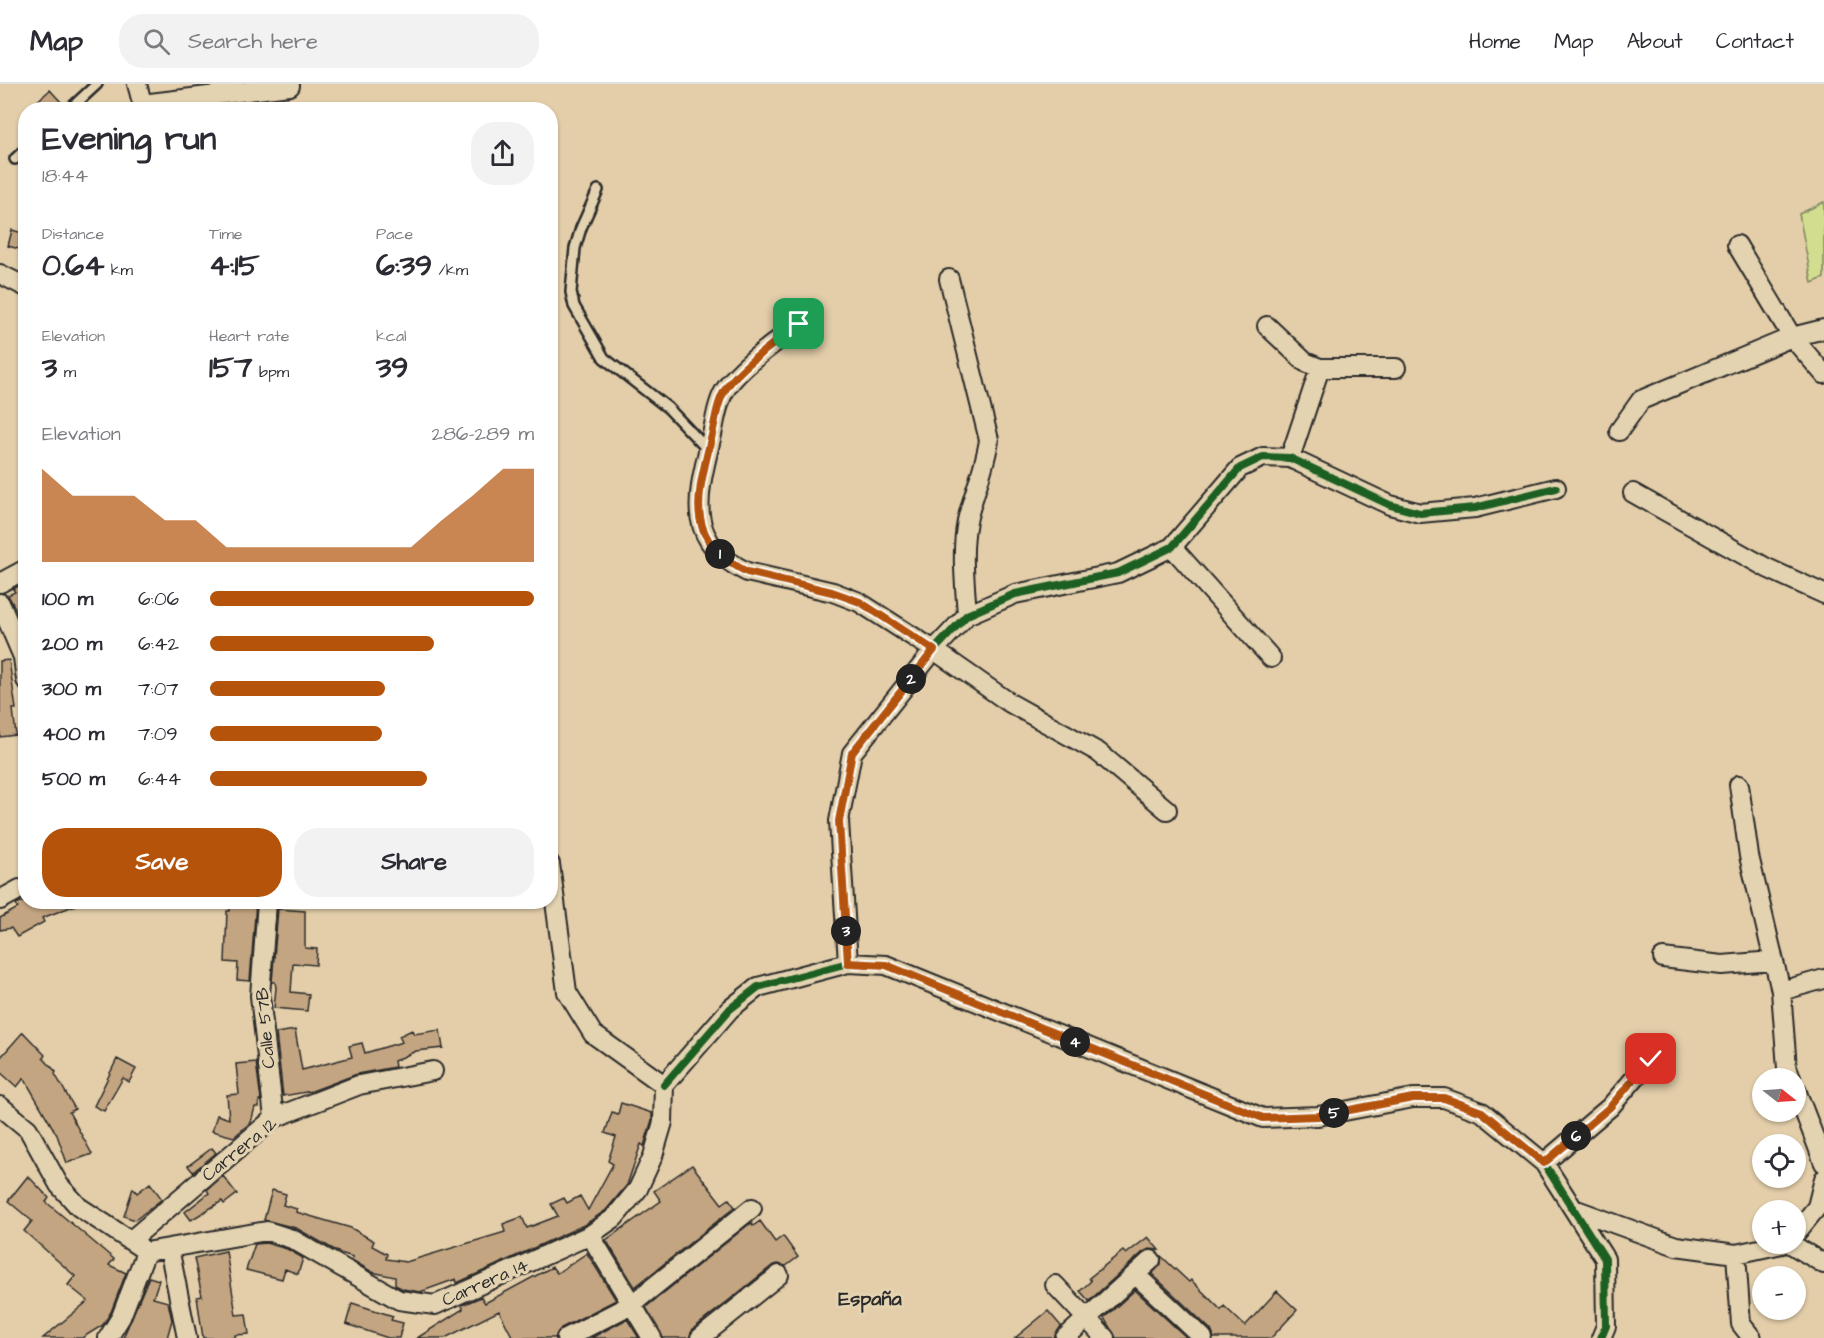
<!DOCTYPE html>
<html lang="en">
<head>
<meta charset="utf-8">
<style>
  body { margin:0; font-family:"Architects Daughter",sans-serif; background:#f2f2f3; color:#2b2b33; height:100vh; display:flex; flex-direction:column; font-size:22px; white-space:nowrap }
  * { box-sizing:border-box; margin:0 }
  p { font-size:20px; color:#7c7c81 }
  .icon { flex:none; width:33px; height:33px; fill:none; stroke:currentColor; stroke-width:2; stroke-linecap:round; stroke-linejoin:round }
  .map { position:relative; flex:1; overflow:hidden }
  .panel { position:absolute; left:18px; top:18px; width:540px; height:807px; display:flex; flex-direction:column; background:#fff; border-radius:24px; box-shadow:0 2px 4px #0004 }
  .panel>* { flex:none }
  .needle { width:39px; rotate:107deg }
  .fabs { position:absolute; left:1752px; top:984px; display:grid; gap:12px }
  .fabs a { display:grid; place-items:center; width:54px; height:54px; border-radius:50%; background:#fff; box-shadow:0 2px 4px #0004; font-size:30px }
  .pin { position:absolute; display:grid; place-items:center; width:51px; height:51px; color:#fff; margin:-26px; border-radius:12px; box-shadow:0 3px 9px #0006 }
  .km { position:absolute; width:30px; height:30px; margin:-15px; border-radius:50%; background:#222; color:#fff; font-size:16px; line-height:30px; text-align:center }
  .round { display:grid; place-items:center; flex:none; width:63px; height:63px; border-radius:24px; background:#f2f2f3 }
  .summary { display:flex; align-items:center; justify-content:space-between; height:102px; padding:0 24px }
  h1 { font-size:33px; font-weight:700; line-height:45px }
  .metrics { display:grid; grid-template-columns:repeat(3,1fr); gap:9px; height:102px; padding:6px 24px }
  .metrics div { display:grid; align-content:center }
  .metrics b { font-size:30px; font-weight:700 }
  .metrics small { font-size:16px; font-weight:400 }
  .metrics p { font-size:16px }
  .chart { height:168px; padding:12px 24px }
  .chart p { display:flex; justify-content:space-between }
  .chart svg { width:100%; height:108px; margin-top:6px; fill:#b45309; opacity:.7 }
  .primary-button { display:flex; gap:12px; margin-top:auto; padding:12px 24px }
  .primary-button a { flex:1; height:69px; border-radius:24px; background:#b45309; color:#fff; font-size:24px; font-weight:700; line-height:69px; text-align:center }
  .primary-button a+a { background:#f2f2f3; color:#2b2b33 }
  ul { padding:0 24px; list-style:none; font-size:20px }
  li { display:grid; grid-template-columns:96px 72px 1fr; align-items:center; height:45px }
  li i { height:15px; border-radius:8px; background:#b45309 }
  header { display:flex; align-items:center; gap:36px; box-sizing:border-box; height:84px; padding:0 30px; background:#fff; border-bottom:2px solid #e1e1e2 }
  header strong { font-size:28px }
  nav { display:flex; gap:33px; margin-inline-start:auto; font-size:21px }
  .search { width:420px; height:54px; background:#f2f2f3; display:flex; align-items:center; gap:15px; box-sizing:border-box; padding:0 21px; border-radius:24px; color:#7c7c81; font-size:22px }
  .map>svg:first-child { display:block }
  .green { fill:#d2dd90; stroke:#7e845e; stroke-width:1.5 }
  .building { fill:#c4a581; stroke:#2b2b2b; stroke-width:1.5 }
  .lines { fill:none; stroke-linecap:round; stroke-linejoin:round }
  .lane-casing { stroke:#2b2b2b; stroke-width:14 }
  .street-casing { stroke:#2b2b2b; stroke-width:22 }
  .lane { stroke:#e4d3b0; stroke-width:9 }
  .street { stroke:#e4d3b0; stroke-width:18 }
  .cycleway-casing { stroke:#e4d3b0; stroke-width:11 }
  .cycleway { stroke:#1b5e20; stroke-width:8 }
  .route-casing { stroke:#fff; stroke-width:12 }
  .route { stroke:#b45309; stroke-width:8 }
  .labels { text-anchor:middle; stroke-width:6; stroke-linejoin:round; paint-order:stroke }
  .street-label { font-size:18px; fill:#2b2b2b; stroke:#e4d3b0 }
  .neighbourhood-label { font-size:20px; font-weight:bold; fill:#2b2b2b; stroke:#e4d3b0 }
</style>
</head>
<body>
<header>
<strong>Map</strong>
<div class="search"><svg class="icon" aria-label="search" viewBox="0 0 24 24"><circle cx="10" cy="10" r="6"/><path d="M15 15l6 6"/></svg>Search here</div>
<nav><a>Home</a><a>Map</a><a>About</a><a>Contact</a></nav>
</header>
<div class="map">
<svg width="1824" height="1254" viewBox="0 0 1824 1254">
  <rect width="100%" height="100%" fill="#e3cea9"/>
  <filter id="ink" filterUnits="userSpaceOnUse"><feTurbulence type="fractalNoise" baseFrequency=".0167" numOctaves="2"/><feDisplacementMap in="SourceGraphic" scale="12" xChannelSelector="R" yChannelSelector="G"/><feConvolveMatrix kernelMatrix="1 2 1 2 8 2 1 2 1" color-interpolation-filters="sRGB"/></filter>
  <g filter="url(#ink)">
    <path class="green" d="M 1824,118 L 1824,194 L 1812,199 L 1799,130 Z"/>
    <path class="building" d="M 50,6 L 61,18 L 52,26 L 27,26 Z
      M 12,146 L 26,150 L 26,167 L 8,162 Z
      M 26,498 L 26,544 L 8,511 L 15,508 L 13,505 Z
      M 9,576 L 16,625 L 13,625 L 16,651 L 0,653 L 0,577 Z
      M 21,818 L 81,818 L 81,819 L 42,834 L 44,838 L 17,853 L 11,844 L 0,846 L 0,834 L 18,824 L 16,820 Z
      M 230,818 L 256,818 L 250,897 L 237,896 L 238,879 L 225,878 L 227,827 L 230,827 Z
      M 278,825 L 305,827 L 305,864 L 317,865 L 316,881 L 293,879 L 291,908 L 309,910 L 307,927 L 274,924 L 276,904 L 275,898 L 272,898 Z
      M 295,946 L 302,986 L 352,973 L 349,962 L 362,959 L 365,969 L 402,958 L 399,952 L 412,946 L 414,950 L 440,946 L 443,964 L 416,967 L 394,977 L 395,983 L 357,990 L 312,1007 L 283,1012 L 276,949 Z
      M 23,948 L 45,971 L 43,974 L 56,988 L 55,990 L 75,1025 L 69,1028 L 92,1070 L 67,1079 L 57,1051 L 24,994 L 17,1003 L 0,988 L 0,974 Z
      M 117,975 L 136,985 L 129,998 L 123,994 L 104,1027 L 94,1022 Z
      M 256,978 L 261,1016 L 259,1016 L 259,1023 L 255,1023 L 251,1038 L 234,1053 L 212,1047 L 217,1031 L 229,1035 L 227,1011 L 239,1010 L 236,980 Z
      M 621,1019 L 652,1029 L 652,1036 L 644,1062 L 641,1060 L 627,1101 L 606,1126 L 584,1141 L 457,1199 L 456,1195 L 420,1208 L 403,1205 L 395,1201 L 395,1193 L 372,1188 L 352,1176 L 353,1173 L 340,1169 L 296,1144 L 264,1136 L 272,1106 L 286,1110 L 283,1121 L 297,1125 L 296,1128 L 351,1144 L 374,1157 L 372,1162 L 387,1170 L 386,1175 L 406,1178 L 505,1148 L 503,1140 L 522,1133 L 527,1144 L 558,1132 L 551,1120 L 564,1114 L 567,1119 L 580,1112 L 588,1126 L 613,1080 L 608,1077 L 616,1053 L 605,1049 L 612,1028 L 618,1030 Z
      M 212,1064 L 216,1069 L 193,1088 L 188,1082 Z
      M 692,1081 L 722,1120 L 729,1115 L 735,1123 L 635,1203 L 606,1156 L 661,1117 L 654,1107 Z
      M 28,1092 L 49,1114 L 46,1118 L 114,1175 L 109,1181 L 126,1189 L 111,1228 L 103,1241 L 82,1254 L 43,1254 L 88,1217 L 68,1201 L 75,1192 L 24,1147 L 32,1137 L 8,1117 Z
      M 223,1092 L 237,1110 L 224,1120 L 222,1117 L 191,1136 L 185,1128 L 209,1109 L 207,1106 Z
      M 150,1099 L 162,1115 L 135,1136 L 124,1132 L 133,1104 L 137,1109 Z
      M 760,1137 L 775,1158 L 783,1152 L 798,1173 L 786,1182 L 778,1180 L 772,1182 L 693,1245 L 689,1254 L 663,1254 L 646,1223 L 748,1141 L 752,1139 L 753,1142 Z
      M 1148,1153 L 1159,1166 L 1149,1165 L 1143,1168 L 1089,1217 L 1080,1207 L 1091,1197 L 1089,1194 L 1123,1167 L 1126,1170 Z
      M 266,1159 L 287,1165 L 303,1174 L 298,1190 L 285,1185 L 282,1195 L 246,1186 L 255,1160 Z
      M 226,1167 L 236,1231 L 246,1230 L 249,1250 L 235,1251 L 235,1254 L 203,1254 L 197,1213 L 202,1212 L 194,1174 Z
      M 587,1169 L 616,1216 L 561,1244 L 555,1254 L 513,1254 L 499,1227 L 445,1254 L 417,1254 L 463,1225 L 462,1221 L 481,1213 L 485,1219 L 552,1183 L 557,1189 Z
      M 1161,1172 L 1189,1198 L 1191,1196 L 1221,1226 L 1224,1222 L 1245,1242 L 1277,1207 L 1297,1226 L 1271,1254 L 1214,1254 L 1211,1246 L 1152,1190 L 1161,1180 Z
      M 149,1193 L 159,1196 L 153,1214 L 168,1218 L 172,1236 L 167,1254 L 123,1254 Z
      M 1135,1206 L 1187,1254 L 1116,1254 L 1104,1234 Z
      M 352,1219 L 393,1232 L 391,1236 L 403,1239 L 399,1254 L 388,1254 L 346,1240 Z
      M 1048,1227 L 1061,1242 L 1054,1254 L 1015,1254 Z
      M 627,1235 L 639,1254 L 591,1254 Z"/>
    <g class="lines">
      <g class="lane-casing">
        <path id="lane" d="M 69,26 L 97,0
          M 15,75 L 26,65
          M 598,106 L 581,144 L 575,164 L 571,208 L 574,222 L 604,274 L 668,324 L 708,366"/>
      </g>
      <g class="street-casing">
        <path id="street" d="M 137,0 L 144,26
          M 142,20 L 290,2
          M 1737,161 L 1792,253 L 1824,290
          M 0,190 L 26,203
          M 949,195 L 989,356 C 985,384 973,410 967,437 C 961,468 965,500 967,531
          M 799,240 C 778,257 742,281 727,303 C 717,316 715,339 711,355 C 697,413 684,457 747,488 L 833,508 L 859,518 L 934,566 L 1010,619 L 1098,668 L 1167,726
          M 1267,242 L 1305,278 L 1320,284 L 1396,284
          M 1619,347 L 1641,316 L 1792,253 L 1824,245
          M 1290,374 L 1320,284
          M 1633,409 L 1767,484 L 1824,510
          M 1172,463 L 1271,574
          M 0,499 L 26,485
          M 0,519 L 23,573 L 26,596
          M 1739,701 L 1749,772 L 1781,907 L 1787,984 L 1791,994
          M 550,780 L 567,908 L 593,950 L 664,1001
          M 0,816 L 20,805
          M 267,818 L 260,912 L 274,1034
          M 1663,874 L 1722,881 L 1773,877
          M 848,879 L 839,737 L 852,669 L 934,566 L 967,531 L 1015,510 L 1118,489 L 1172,463 L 1240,384 L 1263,373 L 1290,374 L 1390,421 L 1420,429 L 1475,424 L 1556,404
          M 1781,907 L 1824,895
          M 664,1001 L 730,925 L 758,903 L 848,879 L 886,881 L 1263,1034 L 1318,1032 L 1413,1014 L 1444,1014 L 1482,1028 L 1544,1079 L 1605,1175 L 1606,1242 L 1601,1254
          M 1796,1006 L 1824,1079
          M 0,1022 L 28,1045 L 59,1101 L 79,1123 L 140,1163
          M 1544,1079 L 1610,1023 L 1651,975
          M 1574,1125 L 1676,1162 L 1736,1170 L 1782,1160
          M 1796,1149 L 1817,1123 L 1824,1095
          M 590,1151 L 652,1254
          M 131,1156 L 274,1034 L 359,1001 L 433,987
          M 1791,1160 L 1824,1180
          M 169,1164 L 187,1254
          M 146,1168 L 267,1147 L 292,1155 L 399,1216 L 435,1221 L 590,1151 L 614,1134 L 638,1105 L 653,1072 L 663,1038 L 664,1001
          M 1736,1170 L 1741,1240 L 1752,1254
          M 1136,1191 L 1203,1254
          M 1055,1201 L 1105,1254
          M 108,1254 L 121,1233 L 146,1168
          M 566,1254 L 632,1220 L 752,1124
          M 700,1254 L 779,1191
          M 1065,1254 L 1151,1176"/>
      </g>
      <use href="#lane" class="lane"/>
      <use href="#street" class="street"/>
      <g class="cycleway-casing">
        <path id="cycleway" d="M 848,879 L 839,737 L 852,669 L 934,566 L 967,531 L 1015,510 L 1118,489 L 1172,463 L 1240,384 L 1263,373 L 1290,374 L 1390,421 L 1420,429 L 1475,424 L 1556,404
          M 664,1001 L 730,925 L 758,903 L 848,879 L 886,881 L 1263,1034 L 1318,1032 L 1413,1014 L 1444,1014 L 1482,1028 L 1544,1079 L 1605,1175 L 1606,1242 L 1601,1254"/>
      </g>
      <use href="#cycleway" class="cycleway"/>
    </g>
  </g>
  <g class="lines" filter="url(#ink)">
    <g class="route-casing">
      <path id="route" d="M 799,240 C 778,257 742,281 727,303 C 717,316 715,339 711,355 C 697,413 683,456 747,488 L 832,508 L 860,518 L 934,566 L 852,669 L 839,737 L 848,879 L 886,881 L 1263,1034 L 1318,1032 L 1413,1014 L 1444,1014 L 1482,1028 L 1544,1079 L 1610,1023 L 1651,975"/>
    </g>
    <use href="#route" class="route"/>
  </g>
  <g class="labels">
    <g class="street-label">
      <text transform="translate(265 944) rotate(-95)" y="6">Calle 57B</text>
      <text transform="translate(239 1065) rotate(-39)" y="6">Carrera 12</text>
      <text transform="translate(485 1198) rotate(-24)" y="6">Carrera 14</text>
    </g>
    <g class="neighbourhood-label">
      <text x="870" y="1221">España</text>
    </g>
  </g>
</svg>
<div class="fabs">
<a><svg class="needle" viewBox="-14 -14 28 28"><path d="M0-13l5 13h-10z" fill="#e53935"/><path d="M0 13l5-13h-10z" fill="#7c7c81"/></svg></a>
<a><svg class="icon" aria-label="locate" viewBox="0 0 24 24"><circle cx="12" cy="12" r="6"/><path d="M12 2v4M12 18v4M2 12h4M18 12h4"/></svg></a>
<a>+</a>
<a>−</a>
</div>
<div class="pin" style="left:799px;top:240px;background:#1e9e55"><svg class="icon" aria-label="arrive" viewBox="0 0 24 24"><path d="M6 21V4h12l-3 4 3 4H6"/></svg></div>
<div class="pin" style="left:1651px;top:975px;background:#d93025"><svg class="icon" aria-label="check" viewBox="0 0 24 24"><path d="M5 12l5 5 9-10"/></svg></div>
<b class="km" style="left:720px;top:470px">1</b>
<b class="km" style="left:911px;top:595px">2</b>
<b class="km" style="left:846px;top:847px">3</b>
<b class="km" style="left:1075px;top:958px">4</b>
<b class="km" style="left:1334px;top:1029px">5</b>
<b class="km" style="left:1576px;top:1052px">6</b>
<section class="panel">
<div class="summary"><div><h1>Evening run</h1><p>18:44</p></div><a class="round"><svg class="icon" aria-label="share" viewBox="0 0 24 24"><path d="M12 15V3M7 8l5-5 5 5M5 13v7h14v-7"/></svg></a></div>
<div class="metrics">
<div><p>Distance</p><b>0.64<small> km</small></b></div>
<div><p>Time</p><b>4:15</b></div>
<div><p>Pace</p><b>6:39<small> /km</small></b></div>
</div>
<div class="metrics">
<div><p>Elevation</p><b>3<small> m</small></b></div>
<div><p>Heart rate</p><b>157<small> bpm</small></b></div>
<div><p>kcal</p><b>39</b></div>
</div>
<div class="chart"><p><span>Elevation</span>286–289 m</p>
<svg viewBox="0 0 160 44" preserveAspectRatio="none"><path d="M0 44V6L10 17L20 17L30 17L40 27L50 27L60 38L70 38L80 38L90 38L100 38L110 38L120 38L130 27L140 17L150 6L160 6V44z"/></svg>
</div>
<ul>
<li><b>100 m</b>6:06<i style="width:100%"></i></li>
<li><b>200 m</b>6:42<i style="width:69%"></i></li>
<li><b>300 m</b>7:07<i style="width:54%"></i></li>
<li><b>400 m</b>7:09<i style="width:53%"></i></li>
<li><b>500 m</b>6:44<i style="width:67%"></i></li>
</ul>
<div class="primary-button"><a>Save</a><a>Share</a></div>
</section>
</div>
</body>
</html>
